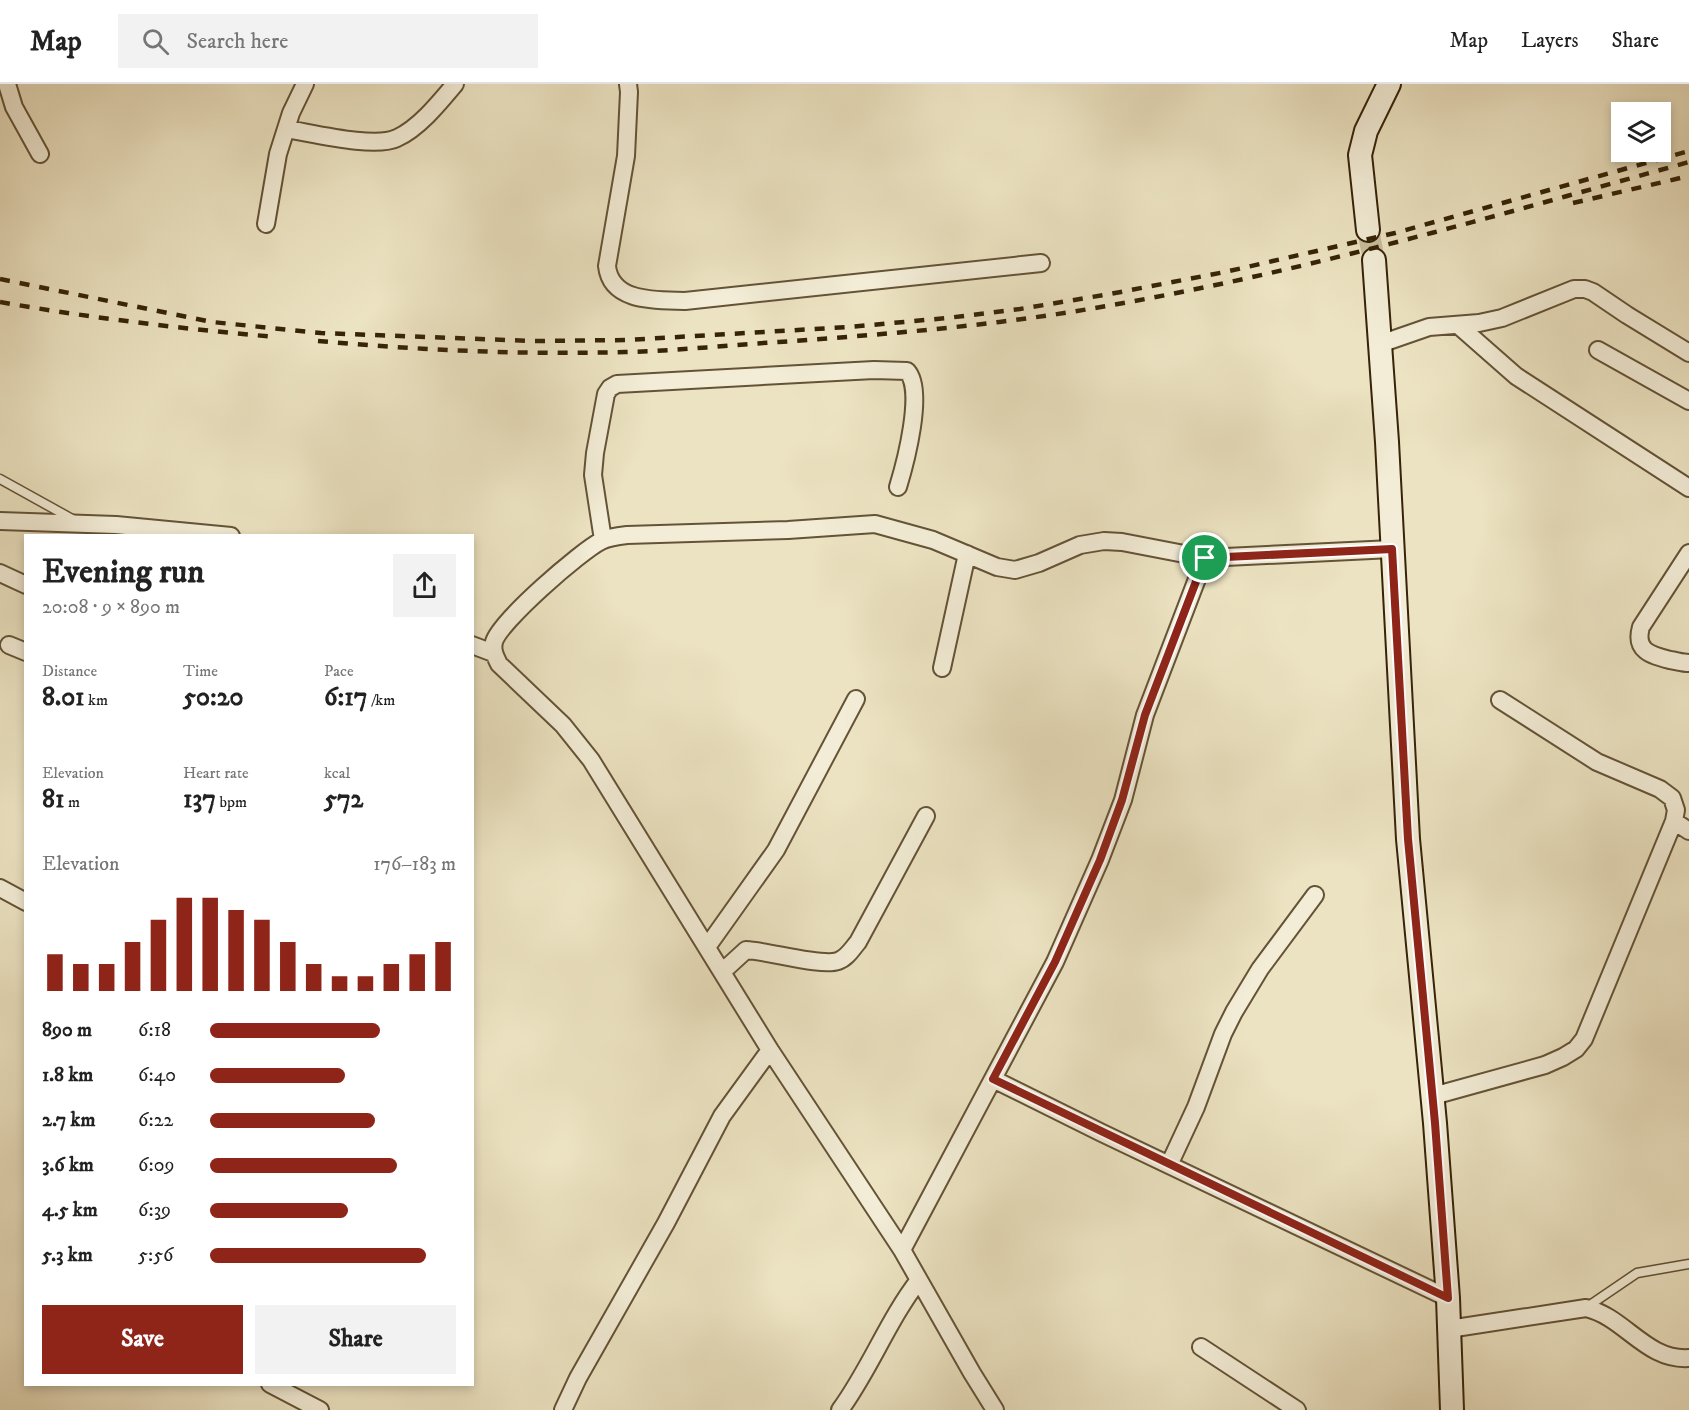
<!DOCTYPE html>
<html lang="en">
<head>
<meta charset="utf-8">
<style>
  body { margin:0; font-family:"IM FELL DW Pica",serif; background:#f2f2f2; color:#222; height:100vh; display:flex; flex-direction:column; font-size:22px; white-space:nowrap }
  * { box-sizing:border-box; margin:0 }
  p { font-size:20px; color:#767676 }
  .icon { flex:none; width:33px; height:33px; fill:none; stroke:currentColor; stroke-width:2; stroke-linecap:round; stroke-linejoin:round }
  .map { position:relative; flex:1; overflow:hidden }
  .panel { position:absolute; left:24px; top:450px; width:450px; height:852px; display:flex; flex-direction:column; background:#fff; border-radius:0px; box-shadow:0 3px 9px #0003 }
  .panel>* { flex:none }
  .controls { position:absolute; left:1611px; top:18px; display:grid; gap:12px }
  .controls a { display:grid; place-items:center; width:60px; height:60px; border-radius:0px; background:#fff; box-shadow:0 3px 9px #0003; font-size:30px }
  .pin { position:absolute; display:grid; place-items:center; width:51px; height:51px; color:#fff; margin:-26px; border:3px solid #fff; border-radius:50%; box-shadow:0 2px 6px #0007 }
  .round { display:grid; place-items:center; flex:none; width:63px; height:63px; border-radius:0px; background:#f2f2f2 }
  .summary { display:flex; align-items:center; justify-content:space-between; height:102px; padding:0 18px }
  h1 { font-size:33px; font-weight:800; line-height:45px }
  .stats { display:grid; grid-template-columns:repeat(3,1fr); gap:9px; height:102px; padding:6px 18px }
  .stats div { display:grid; align-content:center }
  .stats b { font-size:26px; font-weight:800 }
  .stats small { font-size:16px; font-weight:400 }
  .stats p { font-size:16px }
  .chart { height:168px; padding:12px 18px }
  .chart p { display:flex; justify-content:space-between }
  .chart svg { width:100%; height:108px; margin-top:6px; stroke:#8f2418; stroke-width:6 }
  .button { display:flex; gap:12px; margin-top:auto; padding:12px 18px }
  .button a { flex:1; height:69px; border-radius:0px; background:#8f2418; color:#fff; font-size:24px; font-weight:800; line-height:69px; text-align:center }
  .button a+a { background:#f2f2f2; color:#222 }
  ul { padding:0 18px; list-style:none; font-size:20px }
  li { display:grid; grid-template-columns:96px 72px 1fr; align-items:center; height:45px }
  li i { height:15px; border-radius:8px; background:#8f2418 }
  header { display:flex; align-items:center; gap:36px; box-sizing:border-box; height:84px; padding:0 30px; background:#fff; border-bottom:2px solid #e0e0e0 }
  header strong { font-size:28px }
  nav { display:flex; gap:33px; margin-inline-start:auto; font-size:21px }
  .search { width:420px; height:54px; background:#f2f2f2; display:flex; align-items:center; gap:15px; box-sizing:border-box; padding:0 21px; border-radius:0px; color:#767676; font-size:22px }
  .map>svg:first-child { display:block }
  .lines { fill:none; stroke-linecap:round; stroke-linejoin:round }
  .secondary-tunnel { stroke:#c8bd9d; stroke-width:22; stroke-dasharray:22 11; stroke-linecap:butt }
  .lane-casing { stroke:#645336; stroke-width:11 }
  .street-casing { stroke:#645336; stroke-width:20 }
  .secondary-casing { stroke:#362308; stroke-width:26 }
  .lane { stroke:#f3edd7; stroke-width:8 }
  .street { stroke:#f3edd7; stroke-width:16 }
  .secondary { stroke:#f3edd7; stroke-width:22 }
  .rail { stroke:#362308; stroke-width:4.5; stroke-dasharray:10 10; stroke-linecap:butt }
  .route-casing { stroke:#fff; stroke-width:12 }
  .route { stroke:#8f2418; stroke-width:8 }
</style>
</head>
<body>
<header>
<strong>Map</strong>
<div class="search"><svg class="icon" aria-label="search" viewBox="0 0 24 24"><circle cx="10" cy="10" r="6"/><path d="M15 15l6 6"/></svg>Search here</div>
<nav><a>Map</a><a>Layers</a><a>Share</a></nav>
</header>
<div class="map">
<svg width="1689" height="1326" viewBox="0 0 1689 1326">
  <rect width="100%" height="100%" fill="#ece3c2"/>
  <filter id="stains"><feTurbulence type="fractalNoise" baseFrequency=".00333" numOctaves="4"/><feColorMatrix values="0 0 0 0 .2 0 0 0 0 .09 0 0 0 0 .02 0 0 0 .5 -.17"/></filter>
  <radialGradient id="worn" r=".72"><stop offset=".6" stop-color="#630" stop-opacity="0"/><stop offset="1" stop-color="#630" stop-opacity=".3"/></radialGradient>
  <g class="lines">
    <path class="secondary-tunnel" d="M 1368,146 L 1374,176"/>
    <g class="lane-casing">
      <path id="lane" d="M 0,395 L 74,436
        M 1587,1223 L 1637,1189 L 1689,1180"/>
    </g>
    <g class="street-casing">
      <path id="street" d="M 7,0 L 14,23 L 40,70
        M 628,0 L 629,8 L 626,72 L 607,182 C 611,219 657,216 685,217 L 1041,179
        M 286,45 C 312,49 375,65 397,54 C 419,44 440,18 455,0
        M 266,140 L 278,70 L 291,29 L 305,0
        M 1458,241 L 1516,292 L 1689,404
        M 1380,260 L 1429,243 L 1479,239 L 1502,234 L 1574,205 L 1585,205 L 1593,208 L 1627,231 L 1689,269
        M 1598,266 L 1689,317
        M 0,437 L 116,441 L 231,452
        M 603,456 L 593,391 L 595,369 L 606,310 L 610,304 L 617,300 L 874,286 L 907,287 C 925,306 905,380 898,403
        M 1689,469 L 1641,543 C 1634,567 1651,571 1670,576 C 1677,577 1682,579 1689,579
        M 0,489 L 26,501
        M 9,561 L 26,568
        M 472,561 L 493,569
        M 942,584 L 967,470
        M 1674,737 L 1689,747
        M 0,804 L 26,818
        M 707,863 L 776,766 L 856,615
        M 722,888 L 746,866 C 769,867 821,883 838,877 C 847,874 852,865 858,858 L 926,732
        M 993,995 L 1102,1049 L 1448,1214
        M 1433,1012 L 1545,981 L 1563,973 L 1576,965 L 1584,955 L 1674,737 L 1676,726 L 1672,714 L 1660,705 L 1597,678 L 1500,616
        M 1169,1081 L 1196,1023 L 1223,950 L 1234,928 L 1260,885 L 1315,811
        M 902,1166 L 1055,878 L 1100,776 L 1123,716 L 1145,631 L 1205,474
        M 1449,1245 L 1586,1224 C 1625,1233 1646,1277 1689,1274
        M 1201,1263 L 1297,1326
        M 270,1300 L 320,1326
        M 563,1326 L 578,1294 L 666,1139 L 722,1032 L 770,966
        M 840,1326 C 870,1285 888,1236 919,1196
        M 995,1326 L 972,1289 L 902,1166 L 770,966 L 591,676 L 563,641 L 499,580 C 495,572 492,566 494,558 C 499,538 581,467 601,457 C 609,453 618,452 627,451 L 788,446 L 875,440 L 933,456 L 997,483 L 1015,486 L 1039,479 L 1080,461 L 1104,457 L 1122,458 L 1205,474 L 1392,465"/>
    </g>
    <g class="secondary-casing">
      <path id="secondary" d="M 1368,146 L 1360,71 L 1366,47 L 1389,0
        M 1374,176 L 1387,358 L 1408,755 L 1435,1039 L 1448,1214 L 1452,1326"/>
    </g>
    <use href="#lane" class="lane"/>
    <use href="#street" class="street"/>
    <use href="#secondary" class="secondary"/>
    <path class="rail" d="M 1573,119 L 1689,92
      M 0,195 L 212,238 L 321,249 L 534,257 L 627,256 L 849,243 L 947,234 L 1020,225 L 1110,210 L 1225,188 L 1395,149 L 1689,67
      M 0,218 C 91,234 184,245 276,253
      M 318,257 C 420,266 523,271 625,268 C 676,267 728,261 779,258 C 890,250 1002,241 1112,221 C 1308,187 1498,131 1689,78"/>
  </g>
  <g class="lines">
    <g class="route-casing">
      <path id="route" d="M 1392,465 L 1408,755 L 1435,1039 L 1448,1214 L 993,995 L 1055,878 L 1100,776 L 1122,716 L 1145,631 L 1205,474 Z"/>
    </g>
    <use href="#route" class="route"/>
  </g>
  <rect width="100%" height="100%" filter="url(#stains)"/>
  <rect width="100%" height="100%" fill="url(#worn)"/>
</svg>
<div class="controls">
<a><svg class="icon" aria-label="layers" viewBox="0 0 24 24"><path d="M12 4l9 5-9 5-9-5zM3 14l9 5 9-5"/></svg></a>
</div>
<div class="pin" style="left:1205px;top:474px;background:#1e9e55"><svg class="icon" aria-label="arrive" viewBox="0 0 24 24"><path d="M6 21V4h12l-3 4 3 4H6"/></svg></div>
<section class="panel">
<div class="summary"><div><h1>Evening run</h1><p>20:08 · 9 × 890 m</p></div><a class="round"><svg class="icon" aria-label="share" viewBox="0 0 24 24"><path d="M12 15V3M7 8l5-5 5 5M5 13v7h14v-7"/></svg></a></div>
<div class="stats">
<div><p>Distance</p><b>8.01<small> km</small></b></div>
<div><p>Time</p><b>50:20</b></div>
<div><p>Pace</p><b>6:17<small> /km</small></b></div>
</div>
<div class="stats">
<div><p>Elevation</p><b>81<small> m</small></b></div>
<div><p>Heart rate</p><b>137<small> bpm</small></b></div>
<div><p>kcal</p><b>572</b></div>
</div>
<div class="chart"><p><span>Elevation</span>176–183 m</p>
<svg viewBox="0 0 160 44" preserveAspectRatio="none"><path d="M5 44V29M15 44V33M25 44V33M35 44V24M45 44V15M55 44V6M65 44V6M75 44V11M85 44V15M95 44V24M105 44V33M115 44V38M125 44V38M135 44V33M145 44V29M155 44V24"/></svg>
</div>
<ul>
<li><b>890 m</b>6:18<i style="width:69%"></i></li>
<li><b>1.8 km</b>6:40<i style="width:55%"></i></li>
<li><b>2.7 km</b>6:22<i style="width:67%"></i></li>
<li><b>3.6 km</b>6:09<i style="width:76%"></i></li>
<li><b>4.5 km</b>6:39<i style="width:56%"></i></li>
<li><b>5.3 km</b>5:56<i style="width:88%"></i></li>
</ul>
<div class="button"><a>Save</a><a>Share</a></div>
</section>
</div>
</body>
</html>
